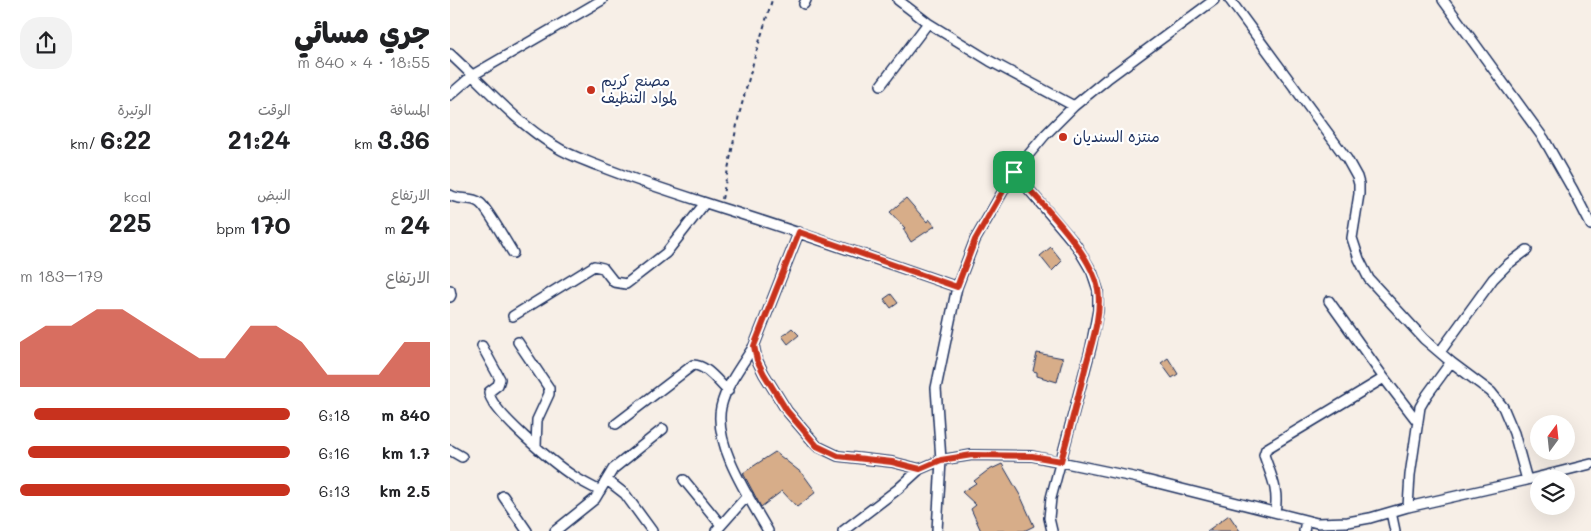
<!DOCTYPE html>
<html lang="ar">
<head>
<meta charset="utf-8">
<style>
  body { margin:0; font-family:Mali,"Playpen Sans Arabic",sans-serif; background:#f2f2f2; color:#202124; direction:rtl; height:100vh; display:flex; flex-direction:column; font-size:19px; white-space:nowrap }
  * { box-sizing:border-box; margin:0 }
  p { font-size:16px; color:#757577 }
  .icon { flex:none; width:28px; height:28px; fill:none; stroke:currentColor; stroke-width:2; stroke-linecap:round; stroke-linejoin:round }
  .map { position:relative; flex:1; overflow:hidden; direction:ltr }
  .panel { display:flex; flex-direction:column; background:#fff; width:450px }
  .panel>* { flex:none }
  .needle { width:32px; rotate:15deg }
  .buttons { position:absolute; left:1080px; top:415px; display:grid; gap:10px }
  .buttons a { display:grid; place-items:center; width:45px; height:45px; border-radius:50%; background:#fff; box-shadow:0 5px 20px #0002; font-size:25px }
  .pin { position:absolute; display:grid; place-items:center; width:42px; height:42px; color:#fff; margin:-21px; border-radius:10px; box-shadow:0 2px 8px #0006 }
  .round { display:grid; place-items:center; flex:none; width:52px; height:52px; border-radius:20px; background:#f2f2f2 }
  .headline { display:flex; align-items:center; justify-content:space-between; height:85px; padding:0 20px }
  h1 { font-size:28px; font-weight:800; line-height:38px }
  .figures { display:grid; grid-template-columns:repeat(3,1fr); gap:8px; height:85px; padding:5px 20px }
  .figures div { display:grid; align-content:center }
  .figures b { font-size:25px; font-weight:800 }
  .figures small { font-size:14px; font-weight:400 }
  .figures p { font-size:14px }
  .chart { height:140px; padding:10px 20px }
  .chart p { display:flex; justify-content:space-between }
  .chart svg { width:100%; height:90px; margin-top:5px; fill:#c8321e; opacity:.7 }
  ul { padding:0 20px; list-style:none; font-size:16px }
  li { display:grid; grid-template-columns:80px 60px 1fr; align-items:center; height:38px }
  li i { height:12px; border-radius:6px; background:#c8321e }
  main { display:flex; flex:1; min-height:0 }
  .map>svg:first-child { display:block }
  .building { fill:#d7ad89; stroke:#1b2f5e }
  .lines { fill:none; stroke-linecap:round; stroke-linejoin:round }
  .minor-casing { stroke:#1b2f5e; stroke-width:12 }
  .path { stroke:#1b2f5e; stroke-width:2; stroke-dasharray:4 4; stroke-linecap:butt }
  .minor { stroke:#fff; stroke-width:9 }
  .route-casing { stroke:#fff; stroke-width:10 }
  .route { stroke:#c8321e; stroke-width:6 }
  .poi-dot { fill:#c8321e; stroke:#fff; stroke-width:2 }
  .labels { text-anchor:middle; stroke-width:4.5; stroke-linejoin:round; paint-order:stroke }
  .poi-label { font-size:15px; fill:#1b2f5e; stroke:#fff; text-anchor:start }
</style>
</head>
<body>
<main>
<div class="map">
<svg width="1141" height="531" viewBox="0 0 1141 531">
  <rect width="100%" height="100%" fill="#f7efe7"/>
  <filter id="ink" filterUnits="userSpaceOnUse"><feTurbulence type="fractalNoise" baseFrequency=".02" numOctaves="2"/><feDisplacementMap in="SourceGraphic" scale="10" xChannelSelector="R" yChannelSelector="G"/><feConvolveMatrix kernelMatrix="1 2 1 2 8 2 1 2 1" color-interpolation-filters="sRGB"/></filter>
  <g filter="url(#ink)">
    <path class="building" d="M 456,198 L 477,222 L 479,219 L 485,226 L 461,242 L 453,229 L 455,228 L 440,212 Z
      M 601,247 L 612,261 L 602,271 L 590,256 Z
      M 441,294 L 448,303 L 441,308 L 434,299 Z
      M 342,328 L 349,335 L 338,344 L 332,336 Z
      M 587,353 L 613,358 L 607,382 L 587,376 L 587,372 L 583,371 Z
      M 718,358 L 728,374 L 722,378 L 711,363 Z
      M 325,452 L 353,474 L 366,492 L 347,507 L 332,491 L 311,507 L 293,473 Z
      M 552,464 L 571,497 L 584,526 L 574,531 L 531,531 L 521,509 L 526,505 L 512,492 L 526,483 L 524,481 L 537,471 Z
      M 779,515 L 790,531 L 757,531 Z"/>
    <g class="lines">
      <g class="minor-casing">
        <path id="minor" d="M 448,0 L 478,23 L 540,61 L 624,106
          M 780,0 L 897,159 L 907,177 L 909,184 L 909,194 L 902,238 L 909,259 L 919,279 L 974,339 L 1001,362 L 1041,392 L 1053,407 L 1064,433 L 1077,480 L 1141,464
          M 993,0 L 1094,139 L 1123,190 L 1141,225
          M 354,4 L 356,0
          M 0,54 C 34,85 65,122 105,146 C 118,155 134,160 149,166 C 192,183 235,196 278,210 C 355,234 431,261 507,287
          M 431,85 L 478,23
          M 0,95 L 23,75 L 152,0
          M 564,172 L 626,245 L 642,272 L 648,290 L 648,310 L 641,347 L 601,498 L 599,518 L 602,531
          M 0,195 C 9,201 21,196 30,203 C 37,208 57,243 63,253
          M 349,232 L 304,346 L 307,360 L 314,374 L 337,411 L 367,446 L 388,456 L 442,462 L 470,469 L 491,460 L 522,455 L 582,456 L 688,478 L 867,523 L 898,522 L 920,518 L 958,507 L 1077,480
          M 0,290 L 1,295 L 0,297
          M 879,301 L 934,378
          M 63,316 L 144,266 L 153,268 L 164,282 L 176,284 L 180,281 L 216,253 L 255,203
          M 68,342 L 99,388 L 99,394 L 87,420 L 86,446
          M 32,346 L 50,379 L 48,385 L 39,392 C 40,411 106,465 123,476 C 132,482 141,486 150,491
          M 304,346 C 292,365 276,385 271,407 C 263,445 300,499 318,531
          M 990,352 L 1043,279 L 1057,265 L 1077,250
          M 166,424 L 243,365 C 257,365 268,382 278,391
          M 0,450 L 12,457
          M 157,480 L 175,494 L 202,531
          M 234,480 L 271,525
          M 53,496 L 77,531
          M 958,507 L 960,475 L 970,407 L 977,395 L 1001,362
          M 825,512 C 829,489 821,476 814,455 L 816,449 L 934,378 L 967,421
          M 941,512 L 945,531
          M 105,531 L 145,499 L 163,469 L 213,429
          M 266,531 L 298,495
          M 393,531 L 448,489 L 470,469
          M 487,531 L 491,460 L 486,388 L 507,287 L 525,240 L 564,172 L 595,135 L 624,106 L 657,79 L 764,0
          M 854,531 L 856,521"/>
      </g>
      <path class="path" d="M 272,199 L 289,115 L 305,56 L 322,0"/>
      <use href="#minor" class="minor"/>
    </g>
  </g>
  <g class="lines" filter="url(#ink)">
    <g class="route-casing">
      <path id="route" d="M 564,172 C 589,202 641,251 648,289 C 652,313 642,342 636,365 C 628,397 620,429 611,461 L 582,456 L 522,455 L 491,460 L 470,469 L 442,462 L 388,456 L 367,446 L 337,411 L 314,374 L 307,360 L 304,346 L 349,232 L 507,287 L 525,240 Z"/>
    </g>
    <use href="#route" class="route"/>
  </g>
  <g class="poi-dot">
    <circle cx="141" cy="90" r="5"/>
    <circle cx="613" cy="137" r="5"/>
  </g>
  <g class="labels">
    <g class="poi-label">
      <text x="151" y="86">مصنع كريم<tspan x="151" dy="17">لمواد التنظيف</tspan></text>
      <text x="623" y="142">منتزه السنديان</text>
    </g>
  </g>
</svg>
<div class="buttons">
<a><svg class="needle" viewBox="-14 -14 28 28"><path d="M0-13l5 13h-10z" fill="#e53935"/><path d="M0 13l5-13h-10z" fill="#757577"/></svg></a>
<a><svg class="icon" aria-label="layers" viewBox="0 0 24 24"><path d="M12 4l9 5-9 5-9-5zM3 14l9 5 9-5"/></svg></a>
</div>
<div class="pin" style="left:564px;top:172px;background:#1e9e55"><svg class="icon" aria-label="arrive" viewBox="0 0 24 24"><path d="M6 21V4h12l-3 4 3 4H6"/></svg></div>
</div>
<section class="panel">
<div class="headline"><div><h1>جري مسائي</h1><p>18:55 · 4 × 840 m</p></div><a class="round"><svg class="icon" aria-label="share" viewBox="0 0 24 24"><path d="M12 15V3M7 8l5-5 5 5M5 13v7h14v-7"/></svg></a></div>
<div class="figures">
<div><p>المسافة</p><b>3.36<small> km</small></b></div>
<div><p>الوقت</p><b>21:24</b></div>
<div><p>الوتيرة</p><b>6:22<small> /km</small></b></div>
</div>
<div class="figures">
<div><p>الارتفاع</p><b>24<small> m</small></b></div>
<div><p>النبض</p><b>170<small> bpm</small></b></div>
<div><p>kcal</p><b>225</b></div>
</div>
<div class="chart"><p><span>الارتفاع</span>179–183 m</p>
<svg viewBox="0 0 160 44" preserveAspectRatio="none"><path d="M0 44V22L10 14L20 14L30 6L40 6L50 14L60 22L70 30L80 30L90 14L100 14L110 22L120 38L130 38L140 38L150 22L160 22V44z"/></svg>
</div>
<ul>
<li><b>840 m</b>6:18<i style="width:95%"></i></li>
<li><b>1.7 km</b>6:16<i style="width:97%"></i></li>
<li><b>2.5 km</b>6:13<i style="width:100%"></i></li>
</ul>
</section>
</main>
</body>
</html>
